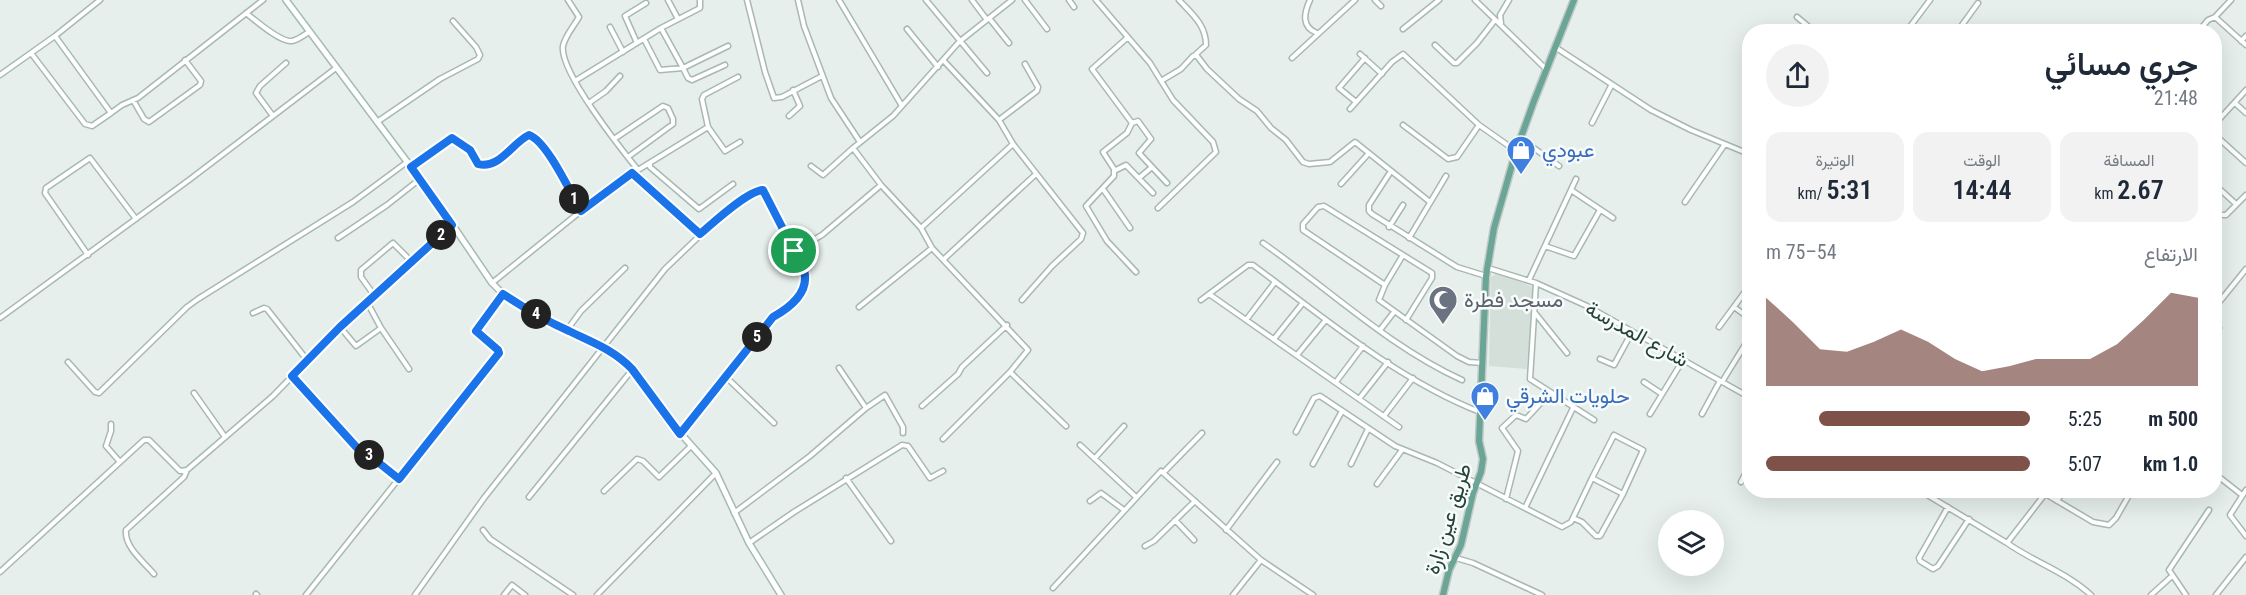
<!DOCTYPE html>
<html lang="ar">
<head>
<meta charset="utf-8">
<style>
  body { margin:0; font-family:"Roboto Condensed",Vazirmatn,sans-serif; background:#f2f2f3; color:#1f2937; direction:rtl; height:100vh; display:flex; flex-direction:column; font-size:22px; white-space:nowrap }
  * { box-sizing:border-box; margin:0 }
  p { font-size:20px; color:#747a83 }
  .icon { flex:none; width:33px; height:33px; fill:none; stroke:currentColor; stroke-width:2; stroke-linecap:round; stroke-linejoin:round }
  .map { position:relative; flex:1; overflow:hidden; direction:ltr }
  .panel { position:absolute; left:1742px; top:24px; width:480px; height:474px; display:flex; flex-direction:column; background:#fff; border-radius:24px; box-shadow:0 6px 24px #0002; direction:rtl }
  .panel>* { flex:none }
  .controls { position:absolute; left:1658px; top:510px; display:grid; gap:12px }
  .controls a { display:grid; place-items:center; width:66px; height:66px; border-radius:50%; background:#fff; box-shadow:0 6px 24px #0002; font-size:30px }
  .pin { position:absolute; display:grid; place-items:center; width:51px; height:51px; color:#fff; margin:-26px; border:3px solid #fff; border-radius:50%; box-shadow:0 2px 6px #0007 }
  .km { position:absolute; width:30px; height:30px; margin:-15px; border-radius:50%; background:#222; color:#fff; font-size:16px; line-height:30px; text-align:center }
  .round { display:grid; place-items:center; flex:none; width:63px; height:63px; border-radius:32px; background:#f2f2f3 }
  .headline { display:flex; align-items:center; justify-content:space-between; height:102px; padding:0 24px }
  h1 { font-size:33px; font-weight:600; line-height:45px }
  .stats { display:grid; grid-template-columns:repeat(3,1fr); gap:9px; height:102px; padding:6px 24px }
  .stats div { display:grid; align-content:center; border-radius:15px; background:#f2f2f3; text-align:center }
  .stats b { font-size:26px; font-weight:600 }
  .stats small { font-size:16px; font-weight:400 }
  .stats p { font-size:16px }
  .chart { height:168px; padding:12px 24px }
  .chart p { display:flex; justify-content:space-between }
  .chart svg { width:100%; height:108px; margin-top:6px; fill:#7f5249; opacity:.7 }
  ul { padding:0 24px; list-style:none; font-size:20px }
  li { display:grid; grid-template-columns:96px 72px 1fr; align-items:center; height:45px }
  li i { height:15px; border-radius:8px; background:#7f5249 }
  .map>svg:first-child { display:block }
  .built { fill:#d4dfda }
  .lines { fill:none; stroke-linecap:round; stroke-linejoin:round }
  .street-casing { stroke:#a8b8b2; stroke-width:7 }
  .secondary-casing { stroke:#a4bbb3; stroke-width:8 }
  .primary-casing { stroke:#c2cac8; stroke-width:9 }
  .street { stroke:#fff; stroke-width:4 }
  .secondary { stroke:#fff; stroke-width:5 }
  .primary { stroke:#6aa596; stroke-width:6 }
  .route-casing { stroke:#fff; stroke-width:12 }
  .route { stroke:#1a73e8; stroke-width:8 }
  .labels { text-anchor:middle; stroke-width:5; stroke-linejoin:round; paint-order:stroke }
  .shop-label { font-size:21px; fill:#366cbe; stroke:#f7fbf9; text-anchor:start }
  .worship-label { font-size:21px; fill:#5b616d; stroke:#f7fbf9; text-anchor:start }
  .street-label { font-size:21px; fill:#24423a; stroke:#f7fbf9 }
</style>
</head>
<body>
<div class="map">
<svg width="2246" height="595" viewBox="0 0 2246 595">
  <rect width="100%" height="100%" fill="#e6efeb"/>
  <path class="built" d="M 1497,273 L 1533,287 L 1527,369 L 1489,366 L 1491,277 Z"/>
  <g class="lines">
    <g class="street-casing">
      <path id="street" d="M 668,0 L 678,19
        M 747,0 L 765,72 L 774,98 L 782,97 L 822,76
        M 798,0 L 804,26 L 831,98 L 860,142
        M 839,0 L 902,106
        M 926,0 L 987,73
        M 972,0 L 987,20
        M 1025,0 L 1047,29
        M 1069,0 L 1074,7
        M 1096,0 L 1150,63 L 1173,100 L 1213,142 L 1216,152 L 1158,208
        M 1179,0 C 1192,14 1206,25 1206,45 L 1195,55
        M 1310,0 C 1304,13 1301,27 1317,33
        M 1375,0 L 1381,6
        M 1475,0 L 1546,69
        M 246,13 C 255,20 281,43 292,41 C 298,40 304,35 309,32
        M 1797,17 L 1815,32
        M 2215,17 L 2231,0
        M 989,18 L 1009,43
        M 1501,23 L 1500,15 L 1509,0
        M 610,27 L 623,52
        M 661,28 L 683,68 L 728,46
        M 907,29 L 938,67
        M 1403,29 L 1439,0
        M 1906,32 L 1930,0
        M 1957,32 L 1978,3
        M 2198,32 L 2208,20 L 2215,17 L 2246,45
        M 55,36 L 111,113 L 122,105 L 138,98 L 263,0
        M 1127,38 L 1092,69 L 1132,123 L 1127,133 L 1103,152 L 1114,169 L 1114,176 L 1086,206 L 1107,241 L 1136,272
        M 644,39 L 660,70 L 683,68 L 688,78 L 692,80 L 725,65
        M 2241,41 L 2246,36
        M 637,43 L 625,16 L 646,3
        M 1435,45 L 1454,63 L 1457,63 L 1477,43 L 1495,20
        M 1555,47 L 1651,110 L 1691,130 L 1749,154
        M 31,53 L 85,124 L 92,126 L 111,113
        M 1360,54 L 1382,74
        M 1292,58 L 1355,0
        M 944,61 L 999,120 L 1013,144 L 1083,233 L 1081,239 L 1052,266 L 1022,300
        M 0,75 L 55,36 L 100,0
        M 575,81 L 661,28 L 700,8 L 700,0
        M 1161,81 L 1181,69 L 1193,56 L 1197,56 L 1207,69 L 1239,99 L 1257,111 L 1271,128 L 1286,140 L 1303,162 L 1309,164 L 1330,162 L 1355,142 L 1430,202
        M 133,100 L 144,119 L 149,122 L 200,85 L 201,81 L 185,60
        M 1356,102 L 1339,88 L 1365,58
        M 589,103 L 606,91 L 620,76
        M 2235,103 L 2246,113
        M 1350,109 L 1392,62 L 1403,54 L 1479,125 L 1516,151
        M 273,116 L 256,93 L 260,86 L 286,63
        M 789,116 L 800,106 L 793,90
        M 999,120 L 1037,91 L 1038,87 L 1025,64
        M 377,122 L 440,79 L 478,59 L 480,55 L 476,47 L 453,21
        M 1132,123 L 1138,121 L 1151,139 L 1139,153 L 1167,183
        M 1592,123 L 1611,86
        M 1403,125 L 1448,159 L 1457,157 L 1479,125
        M 2214,125 L 2246,90
        M 708,127 L 725,151 L 740,142
        M 2214,134 L 2246,163
        M 614,139 L 663,106 L 668,108 L 673,119 L 673,124 L 628,157
        M 1521,139 L 1559,166
        M 650,164 L 650,167 L 699,209 L 733,184
        M 811,166 L 823,175 L 853,148
        M 411,167 L 452,138 L 470,150 L 478,164 C 502,171 511,135 532,136 L 545,150 L 581,211
        M 638,170 L 708,127 L 702,99 L 704,95 L 738,77
        M 1114,171 L 1126,165 L 1153,193
        M 1391,171 L 1369,205 L 1369,211 L 1372,214 L 1457,267 L 1486,276
        M 632,173 L 700,234
        M 1139,178 L 1152,167
        M 1341,184 L 1369,153
        M 2214,184 L 2236,204
        M 1103,189 L 1130,228
        M 1571,190 L 1613,218
        M 1685,202 L 1725,144
        M 2214,211 L 2220,215 L 2226,215 L 2246,195
        M 1389,227 L 1403,205
        M 921,228 L 1013,144
        M 338,238 L 387,205 L 420,179
        M 1409,238 L 1446,176
        M 1263,243 C 1329,289 1388,346 1462,380
        M 1545,246 L 1574,256 L 1600,210
        M 88,255 L 45,193 L 46,188 L 90,158 L 136,219
        M 1403,255 L 1385,285 L 1379,300 L 1457,356 L 1469,362 L 1483,363
        M 944,259 L 1036,174
        M 1488,268 L 1536,283 L 1587,306 L 1749,397
        M 1529,280 L 1576,179
        M 492,283 L 581,211 L 638,170 C 621,149 559,71 563,46 C 565,36 574,26 579,17 L 568,0
        M 1536,283 L 1530,379 L 1594,420
        M 1385,285 L 1303,230 L 1303,224 L 1318,207 L 1324,206 L 1432,273 L 1432,278 L 1406,320
        M 1209,294 L 1399,427
        M 374,295 L 361,277 L 361,270 L 393,243 L 411,261
        M 1201,300 L 1248,265 L 1253,265 C 1323,317 1398,380 1480,412
        M 2221,300 L 2246,269
        M 367,302 L 381,328 L 409,369
        M 859,307 L 932,248
        M 1734,307 L 1749,318
        M 253,313 L 264,308 L 267,309 L 307,360
        M 1535,313 L 1567,353
        M 0,318 L 189,180 L 336,68
        M 1246,320 L 1275,282
        M 2214,322 L 2219,328 L 2214,337
        M 340,327 L 356,346 L 381,328
        M 1719,327 L 1747,289
        M 567,330 L 581,311 L 625,268
        M 1380,330 L 1394,312
        M 1274,339 L 1302,304
        M 1297,355 L 1325,321
        M 1600,359 L 1614,365 L 1632,332
        M 68,362 L 95,392 L 99,393 L 187,307 L 198,299 L 353,202 L 407,162
        M 1010,372 L 1066,426
        M 292,376 L 359,450 L 369,455 L 399,479
        M 725,376 L 774,423
        M 1336,382 L 1363,346
        M 1644,382 L 1662,394
        M 1722,382 L 1749,338
        M 194,393 L 225,437
        M 1359,399 L 1388,362
        M 922,406 L 958,374 L 962,367 L 1007,325
        M 866,408 L 885,395 L 903,427 L 903,433
        M 1650,414 L 1683,360
        M 1702,414 L 1720,381
        M 1384,416 L 1413,378
        M 111,424 L 111,431 L 106,446 L 120,462
        M 1296,432 L 1314,398 L 1320,396 L 1395,446 L 1437,463 L 1562,527 L 1571,522 L 1592,478
        M 680,433 L 773,317 C 807,296 813,287 794,251
        M 943,439 L 1010,372 L 1028,350 L 932,248 L 921,228 L 881,185 L 853,148 L 893,116 L 959,42 L 1012,0
        M 1080,445 L 1136,497
        M 1095,458 L 1124,426
        M 1313,464 L 1342,411
        M 1351,464 L 1368,429
        M 1163,473 L 1202,433
        M 2214,473 L 2242,495
        M 846,478 L 891,541
        M 1741,482 L 1749,466
        M 1377,484 L 1402,450
        M 1919,490 L 2007,543 L 2045,494
        M 2039,490 L 2093,522 L 2109,525 L 2116,518 L 2132,490
        M 2246,490 L 2230,515 L 2246,536
        M 604,491 L 637,459 L 643,461 L 659,477 L 691,446
        M 529,497 L 632,370
        M 1506,499 L 1518,451 L 1502,428 L 1516,415 L 1526,419 L 1550,393
        M 1090,501 L 1101,493 L 1124,510
        M 2057,501 L 2064,490
        M 1948,507 L 1919,558 L 1920,561 L 1933,569 L 1938,566 L 1969,519
        M 1525,508 L 1573,408
        M 734,513 L 810,456 L 866,408 L 839,368
        M 1573,518 L 1582,522 L 1596,536 L 1600,536 L 1623,494 L 1643,450 L 1614,435 L 1592,478 L 1623,494
        M 1175,520 L 1194,540
        M 483,530 L 490,539 L 573,595
        M 1226,530 L 1277,462
        M 749,543 L 794,512 L 902,445 L 908,446 L 930,478 L 943,471
        M 2007,543 C 2034,562 2066,572 2091,595
        M 1145,546 L 1154,541 L 1195,501
        M 1456,558 L 1473,563 L 1542,595
        M 0,572 L 144,440 L 149,440 L 180,471 L 187,470
        M 154,574 C 144,562 124,547 126,530 L 184,477 L 187,470 L 273,396 L 340,327 L 452,225
        M 1053,588 L 1161,471 L 1261,560 L 1313,595
        M 256,594 L 257,595
        M 306,595 L 499,353 L 498,350 L 476,331 L 503,294
        M 415,595 L 484,498 L 665,269 L 715,221 L 744,199 L 761,189 L 765,192 L 794,251 L 822,235 L 881,185
        M 504,595 L 512,585 L 525,595
        M 597,595 L 716,473
        M 1233,595 L 1261,560
        M 2151,595 L 2172,576
        M 2186,595 L 2169,570 L 2209,510
        M 2216,595 L 2246,557"/>
    </g>
    <g class="secondary-casing">
      <path id="secondary" d="M 286,0 L 435,199 L 492,283 L 503,294 L 528,310 L 609,350 L 632,369 L 666,417 L 716,473 L 749,543 L 781,595"/>
    </g>
    <g class="primary-casing">
      <path id="primary" d="M 1443,595 L 1449,570 L 1461,545 L 1473,493 L 1481,472 L 1483,459 L 1479,441 L 1486,276 L 1494,228 L 1516,151 L 1534,101 L 1574,0"/>
    </g>
    <use href="#street" class="street"/>
    <use href="#secondary" class="secondary"/>
    <use href="#primary" class="primary"/>
  </g>
  <g class="lines">
    <g class="route-casing">
      <path id="route" d="M 529,135 C 547,141 571,194 581,211 L 632,173 L 700,234 C 713,223 747,191 763,190 L 804,270 C 810,292 791,307 773,317 L 680,434 L 632,369 C 614,350 592,342 569,331 C 546,321 524,308 503,294 L 476,331 L 498,350 L 499,353 L 399,479 L 369,455 L 359,450 L 292,376 L 340,327 L 452,225 L 411,167 L 452,138 L 470,150 L 478,164 C 499,170 512,143 529,135 Z"/>
    </g>
    <use href="#route" class="route"/>
  </g>
  <defs>
    <g id="shop-pin" transform="scale(1.5)"><path d="M0 17L-7.5 6A9.5 9.5 0 1 1 7.5 6Z" fill="#3f7fe0" stroke="#f7fbf9"/><path d="M-5-2.5h2.3a2.7 3.5 0 0 1 5.4 0H5L5.5 6h-11ZM-1.5-2.5h3a1.5 2.3 0 0 0-3 0Z" fill="#fff"/></g>
    <g id="mosque-pin" transform="scale(1.5)"><path d="M0 17L-7.5 6A9.5 9.5 0 1 1 7.5 6Z" fill="#6b7280" stroke="#f7fbf9"/><path d="M3.5-4.9A6 6 0 1 0 3.5 4.9A5 5 0 1 1 3.5-4.9Z" fill="#fff"/></g>
  </defs>
  <g fill-rule="evenodd">
    <use href="#shop-pin" x="1521" y="150"/>
    <use href="#mosque-pin" x="1443" y="300"/>
    <use href="#shop-pin" x="1485" y="396"/>
  </g>
  <g class="labels">
    <g class="shop-label">
      <text x="1542" y="157">عبودي</text>
      <text x="1506" y="403">حلويات الشرقي</text>
    </g>
    <g class="worship-label">
      <text x="1464" y="307">مسجد فطرة</text>
    </g>
    <g class="street-label">
      <text transform="translate(1637 334) rotate(29)" y="7">شارع المدرسة</text>
      <text transform="translate(1448 519) rotate(-73)" y="7">طريق عين زارة</text>
    </g>
  </g>
</svg>
<div class="controls">
<a><svg class="icon" aria-label="layers" viewBox="0 0 24 24"><path d="M12 4l9 5-9 5-9-5zM3 14l9 5 9-5"/></svg></a>
</div>
<div class="pin" style="left:794px;top:251px;background:#1e9e55"><svg class="icon" aria-label="arrive" viewBox="0 0 24 24"><path d="M6 21V4h12l-3 4 3 4H6"/></svg></div>
<b class="km" style="left:574px;top:199px">1</b>
<b class="km" style="left:441px;top:235px">2</b>
<b class="km" style="left:369px;top:455px">3</b>
<b class="km" style="left:536px;top:314px">4</b>
<b class="km" style="left:757px;top:337px">5</b>
<section class="panel">
<div class="headline"><div><h1>جري مسائي</h1><p>21:48</p></div><a class="round"><svg class="icon" aria-label="share" viewBox="0 0 24 24"><path d="M12 15V3M7 8l5-5 5 5M5 13v7h14v-7"/></svg></a></div>
<div class="stats">
<div><p>المسافة</p><b>2.67<small> km</small></b></div>
<div><p>الوقت</p><b>14:44</b></div>
<div><p>الوتيرة</p><b>5:31<small> /km</small></b></div>
</div>
<div class="chart"><p><span>الارتفاع</span>54–75 m</p>
<svg viewBox="0 0 160 44" preserveAspectRatio="none"><path d="M0 44V8L10 18L20 29L30 30L40 26L50 21L60 26L70 33L80 38L90 36L100 33L110 33L120 33L130 27L140 17L150 6L160 8V44z"/></svg>
</div>
<ul>
<li><b>500 m</b>5:25<i style="width:80%"></i></li>
<li><b>1.0 km</b>5:07<i style="width:100%"></i></li>
</ul>
</section>
</div>
</body>
</html>
